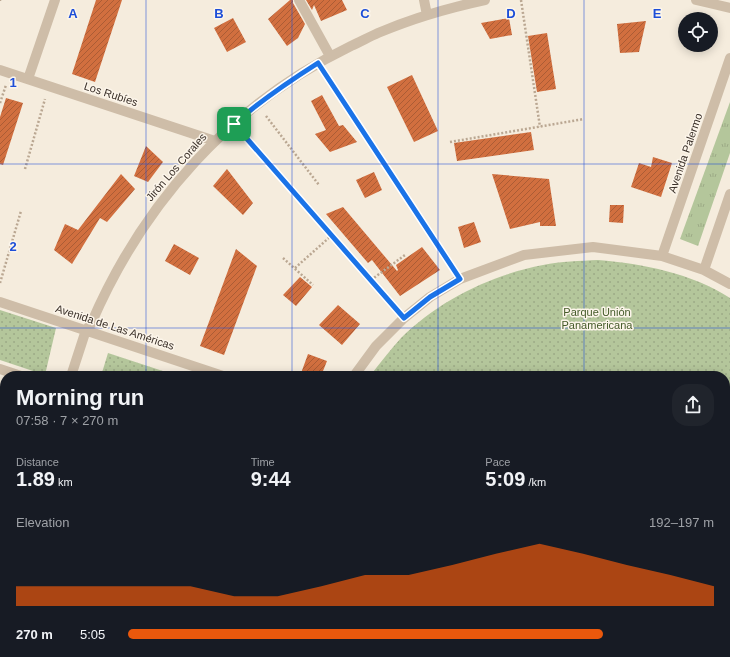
<!DOCTYPE html>
<html lang="en">
<head>
<meta charset="utf-8">
<style>
  body { margin:0; font-family:Helvetica,sans-serif; background:#20242c; color:#f1f3f6; height:100vh; display:flex; flex-direction:column; font-size:15px; white-space:nowrap }
  * { box-sizing:border-box; margin:0 }
  p { font-size:13px; color:#9ea1a6 }
  .icon { flex:none; width:22px; height:22px; fill:none; stroke:currentColor; stroke-width:2; stroke-linecap:round; stroke-linejoin:round }
  .map { position:relative; flex:1; overflow:hidden }
  .sheet { position:absolute; left:0px; top:371px; width:730px; height:286px; display:flex; flex-direction:column; background:#171b24; border-radius:16px 16px 0 0; box-shadow:0 2px 10px #0003 }
  .sheet>* { flex:none }
  .buttons { position:absolute; left:678px; top:12px; display:grid; gap:8px }
  .buttons a { display:grid; place-items:center; width:40px; height:40px; border-radius:50%; background:#171b24; box-shadow:0 2px 10px #0003; font-size:20px }
  .pin { position:absolute; display:grid; place-items:center; width:34px; height:34px; color:#fff; margin:-17px; border-radius:8px; box-shadow:0 2px 6px #0006 }
  .round { display:grid; place-items:center; flex:none; width:42px; height:42px; border-radius:16px; background:#20242c }
  .overview { display:flex; align-items:center; justify-content:space-between; height:68px; padding:0 16px }
  h1 { font-size:22px; font-weight:800; line-height:30px }
  .metrics { display:grid; grid-template-columns:repeat(3,1fr); gap:6px; height:68px; padding:4px 16px }
  .metrics div { display:grid; align-content:center }
  .metrics b { font-size:20px; font-weight:800 }
  .metrics small { font-size:11px; font-weight:400 }
  .metrics p { font-size:11px }
  .chart { height:112px; padding:8px 16px }
  .chart p { display:flex; justify-content:space-between }
  .chart svg { width:100%; height:72px; margin-top:4px; fill:#ea580c; opacity:.7 }
  ul { padding:0 16px; list-style:none; font-size:13px }
  li { display:grid; grid-template-columns:64px 48px 1fr; align-items:center; height:30px }
  li i { height:10px; border-radius:5px; background:#ea580c }
  .map>svg:first-child { display:block }
  .grass { fill:url(#grass-tufts) }
  .park { fill:url(#park-dots) }
  .garden { fill:#b4c69b }
  .building { fill:url(#building-hatch) }
  .lines { fill:none; stroke-linecap:round; stroke-linejoin:round }
  .path { stroke:#baa792; stroke-width:2.5; stroke-dasharray:2 2; stroke-linecap:butt }
  .minor { stroke:#cebda8; stroke-width:10 }
  .route-casing { stroke:#fff; stroke-width:8 }
  .route { stroke:#1a73e8; stroke-width:5 }
  .grid { fill:none; stroke:#1d4ed8; stroke-width:1; stroke-opacity:0.55 }
  .labels { text-anchor:middle; stroke-width:3; stroke-linejoin:round; paint-order:stroke }
  .street-label { font-size:11px; fill:#3a3029; stroke:#fcf5ea }
  .park-label { font-size:11px; fill:#455b2a; stroke:#fcf5ea }
  .grid-label { font-size:13px; text-anchor:middle; font-weight:bold; fill:#1d4ed8; stroke:#fcf5ea; stroke-width:3; stroke-linejoin:round; paint-order:stroke }
</style>
</head>
<body>
<div class="map">
<svg width="730" height="657" viewBox="0 0 730 657">
  <defs>
    <pattern id="grass-tufts" width="24" height="20" patternUnits="userSpaceOnUse"><rect width="24" height="20" fill="#b4c69b"/><path d="M3 7l-1-3M5 7V3M7 7l1-3M15 17l-1-3M17 17v-4M19 17l1-3" fill="none" stroke="#9caa86"/></pattern>
    <pattern id="park-dots" width="8" height="8" patternUnits="userSpaceOnUse"><rect width="8" height="8" fill="#b4c69b"/><path d="M2 2h.1M6 6h.1" fill="none" stroke="#9caa86" stroke-width="1.8" stroke-linecap="round"/></pattern>
    <pattern id="building-hatch" width="6" height="6" patternUnits="userSpaceOnUse"><rect width="6" height="6" fill="#d16f3f"/><path d="M-1 1l2-2M0 6l6-6M5 7l2-2" fill="none" stroke="#ab5c35"/></pattern>
  </defs>
  <rect width="100%" height="100%" fill="#f5ecdd"/>
  <path class="grass" d="M 730,102 L 730,153 L 698,246 L 680,239 Z"/>
  <path class="park" d="M 598,260 C 644,264 691,273 730,298 L 730,657 L 353,657 L 351,652 L 725,652 L 725,376 L 370,376 C 380,363 390,350 401,338 C 439,300 491,275 543,265 C 561,261 580,261 598,260 Z
    M 0,310 L 56,328 L 45,375 L 0,360 Z
    M 108,353 L 178,376 L 101,376 Z"/>
  <path class="garden" d="M 730,625 L 730,656 L 721,653 L 721,652 L 725,652 L 725,640 Z"/>
  <path class="building" d="M 96,0 L 122,0 L 95,82 L 72,74 Z
    M 290,0 L 293,0 L 293,3 L 305,24 L 298,38 L 287,46 L 268,19 Z
    M 306,0 L 342,0 L 347,10 L 321,21 L 314,5 L 312,10 Z
    M 233,18 L 246,42 L 227,52 L 214,28 Z
    M 509,18 L 512,35 L 490,39 L 481,23 Z
    M 646,21 L 639,52 L 620,53 L 617,24 Z
    M 547,33 L 556,89 L 537,92 L 528,36 Z
    M 412,75 L 438,131 L 414,142 L 387,87 Z
    M 322,95 L 339,126 L 343,125 L 357,142 L 330,152 L 315,134 L 326,130 L 311,101 Z
    M 6,98 L 23,103 L 3,165 L 0,164 L 0,117 Z
    M 531,132 L 534,150 L 457,161 L 454,143 Z
    M 146,146 L 163,162 L 148,182 L 134,176 Z
    M 653,157 L 672,163 L 661,197 L 631,187 L 639,163 L 651,167 Z
    M 227,169 L 253,203 L 243,215 L 213,186 Z
    M 374,172 L 382,190 L 365,198 L 356,180 Z
    M 121,174 L 135,189 L 107,222 L 100,218 L 72,264 L 54,250 L 65,224 L 78,230 Z
    M 492,174 L 549,179 L 556,226 L 540,226 L 540,222 L 510,229 Z
    M 610,205 L 624,205 L 623,223 L 609,222 Z
    M 343,207 L 397,271 L 398,270 L 396,265 L 422,247 L 440,270 L 400,296 L 372,260 L 368,263 L 326,214 Z
    M 474,222 L 481,242 L 464,248 L 458,227 Z
    M 174,244 L 199,258 L 190,275 L 165,261 Z
    M 236,249 L 257,266 L 224,355 L 200,346 Z
    M 300,277 L 312,287 L 296,306 L 283,295 Z
    M 338,305 L 360,324 L 342,345 L 319,325 Z
    M 308,354 L 327,361 L 321,376 L 300,376 Z"/>
  <g class="lines">
    <path class="path" d="M 521,0 L 540,127
      M 0,1 L 0,0
      M 325,75 L 452,268
      M 0,103 L 6,85
      M 266,116 L 319,185
      M 242,133 L 395,308
      M 450,142 L 584,119
      M 25,169 L 45,99
      M 283,258 L 313,285
      M 295,268 L 331,236
      M 371,280 L 405,255
      M 0,283 L 21,211
      M 102,372 L 116,376
      M 221,652 L 223,657
      M 263,652 L 264,657"/>
    <path class="minor" d="M 299,0 L 330,56
      M 424,0 L 427,15
      M 696,0 L 709,3 L 730,8
      M 0,70 L 215,141
      M 28,79 L 55,0
      M 662,256 L 730,58
      M 704,270 L 730,194
      M 0,302 L 223,376
      M 0,369 L 21,376
      M 71,376 L 86,330 L 91,324 C 143,203 231,104 351,46 C 360,42 369,37 378,33 C 413,18 448,8 485,0
      M 354,376 L 376,346 L 404,318 L 430,297 L 460,279 L 524,255 L 593,247 L 662,256 L 704,270 L 730,284
      M 0,599 L 5,601
      M 61,652 L 62,657
      M 335,652 L 338,657
      M 146,657 L 166,652"/>
  </g>
  <g class="lines">
    <g class="route-casing">
      <path id="route" d="M 318,63 L 460,279 L 430,297 L 404,318 L 234,124 C 260,101 288,82 318,63 Z"/>
    </g>
    <use href="#route" class="route"/>
  </g>
  <path class="grid" d="M 146,0 L 146,376M 292,0 L 292,376M 438,0 L 438,376M 584,0 L 584,376M 0,164 L 730,164M 0,328 L 730,328M 0,493 L 5,493M 725,493 L 730,493M 146,652 L 146,657M 292,652 L 292,657M 438,652 L 438,657M 584,652 L 584,657"/>
  <g class="labels">
    <g class="street-label">
      <text transform="translate(111 94) rotate(18)" y="4">Los Rubíes</text>
      <text transform="translate(685 153) rotate(-71)" y="4">Avenida Palermo</text>
      <text transform="translate(176 167) rotate(-49)" y="4">Jirón Los Corales</text>
      <text transform="translate(115 327) rotate(18)" y="4">Avenida de Las Américas</text>
    </g>
    <g class="park-label">
      <text x="597" y="316">Parque Unión<tspan x="597" dy="13">Panamericana</tspan></text>
    </g>
  </g>
  <g class="grid-label">
    <text x="73" y="18">A</text>
    <text x="219" y="18">B</text>
    <text x="365" y="18">C</text>
    <text x="511" y="18">D</text>
    <text x="657" y="18">E</text>
    <text x="13" y="87">1</text>
    <text x="13" y="251">2</text>
  </g>
</svg>
<div class="buttons">
<a><svg class="icon" aria-label="locate" viewBox="0 0 24 24"><circle cx="12" cy="12" r="6"/><path d="M12 2v4M12 18v4M2 12h4M18 12h4"/></svg></a>
</div>
<div class="pin" style="left:234px;top:124px;background:#1e9e55"><svg class="icon" aria-label="arrive" viewBox="0 0 24 24"><path d="M6 21V4h12l-3 4 3 4H6"/></svg></div>
<section class="sheet">
<div class="overview"><div><h1>Morning run</h1><p>07:58 · 7 × 270 m</p></div><a class="round"><svg class="icon" aria-label="share" viewBox="0 0 24 24"><path d="M12 15V3M7 8l5-5 5 5M5 13v7h14v-7"/></svg></a></div>
<div class="metrics">
<div><p>Distance</p><b>1.89<small> km</small></b></div>
<div><p>Time</p><b>9:44</b></div>
<div><p>Pace</p><b>5:09<small> /km</small></b></div>
</div>
<div class="chart"><p><span>Elevation</span>192–197 m</p>
<svg viewBox="0 0 160 44" preserveAspectRatio="none"><path d="M0 44V32L10 32L20 32L30 32L40 32L50 38L60 38L70 32L80 25L90 25L100 19L110 12L120 6L130 12L140 19L150 25L160 32V44z"/></svg>
</div>
<ul>
<li><b>270 m</b>5:05<i style="width:81%"></i></li>
</ul>
</section>
</div>
</body>
</html>
